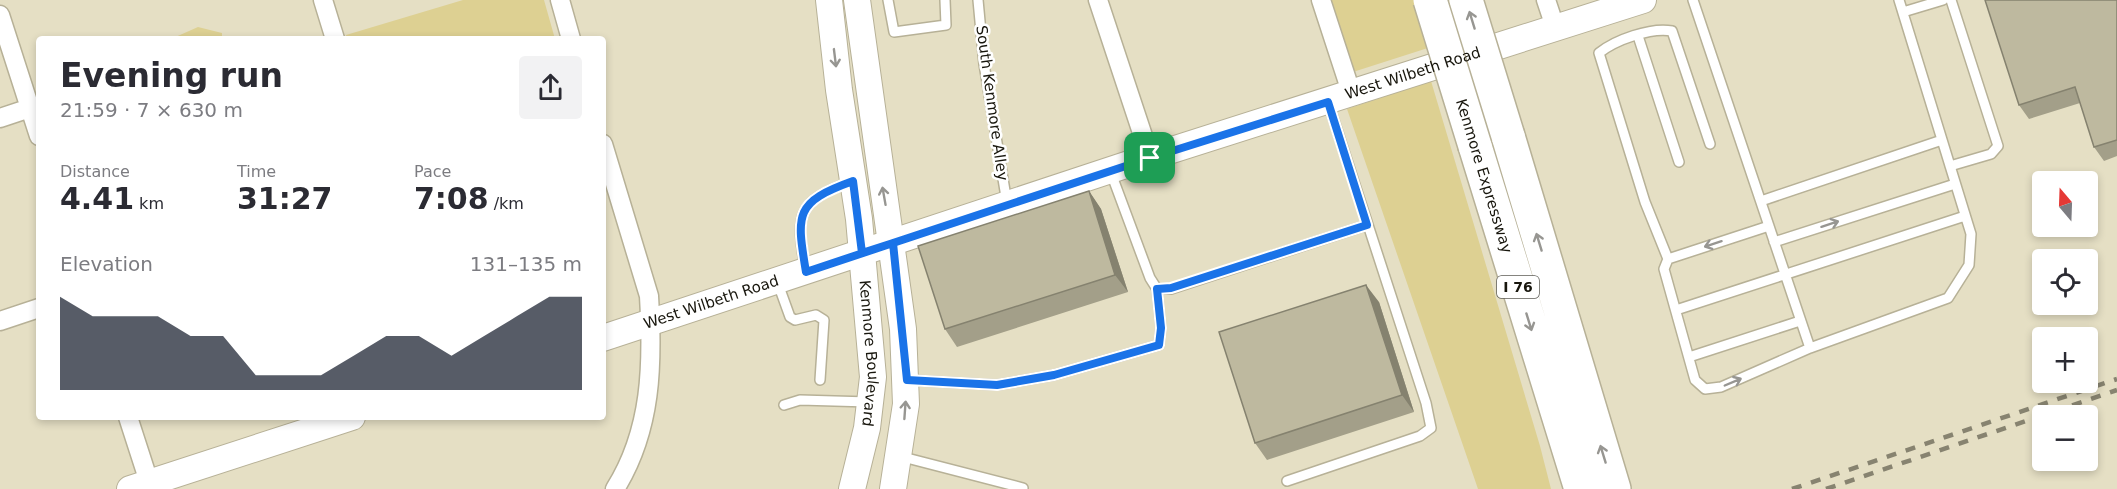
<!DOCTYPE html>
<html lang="en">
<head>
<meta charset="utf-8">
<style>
  body { margin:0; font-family:"DejaVu Sans",sans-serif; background:#f2f2f3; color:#2b2b33; height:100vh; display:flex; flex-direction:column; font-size:22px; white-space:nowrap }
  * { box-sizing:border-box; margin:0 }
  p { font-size:20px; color:#7c7c81 }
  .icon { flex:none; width:33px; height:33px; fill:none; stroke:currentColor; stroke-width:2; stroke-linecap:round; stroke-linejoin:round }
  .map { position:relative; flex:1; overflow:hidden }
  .panel { position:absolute; left:36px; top:36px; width:570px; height:384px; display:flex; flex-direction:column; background:#fff; border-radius:6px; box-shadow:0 3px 9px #0003 }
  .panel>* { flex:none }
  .needle { width:39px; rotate:341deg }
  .tools { position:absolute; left:2032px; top:171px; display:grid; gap:12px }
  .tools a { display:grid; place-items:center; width:66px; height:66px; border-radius:6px; background:#fff; box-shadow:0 3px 9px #0003; font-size:30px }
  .pin { position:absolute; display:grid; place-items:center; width:51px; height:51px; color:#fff; margin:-26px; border-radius:12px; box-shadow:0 3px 9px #0006 }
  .round { display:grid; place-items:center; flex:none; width:63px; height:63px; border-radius:6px; background:#f2f2f3 }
  .summary { display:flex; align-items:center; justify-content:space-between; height:102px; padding:0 24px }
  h1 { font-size:33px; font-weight:700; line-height:45px }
  .figures { display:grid; grid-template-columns:repeat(3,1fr); gap:9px; height:102px; padding:6px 24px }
  .figures div { display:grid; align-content:center }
  .figures b { font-size:30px; font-weight:700 }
  .figures small { font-size:16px; font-weight:400 }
  .figures p { font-size:16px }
  .chart { height:168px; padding:12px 24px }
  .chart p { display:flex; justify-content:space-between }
  .chart svg { width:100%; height:108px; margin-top:6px; fill:#111827; opacity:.7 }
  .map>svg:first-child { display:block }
  .green { fill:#ddd092 }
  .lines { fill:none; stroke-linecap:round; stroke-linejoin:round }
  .service-casing { stroke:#b7b197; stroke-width:12 }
  .minor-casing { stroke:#b7b197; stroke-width:21 }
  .secondary-casing { stroke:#b7b197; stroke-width:28 }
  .motorway-casing { stroke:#b7b197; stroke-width:36 }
  .service { stroke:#fff; stroke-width:9 }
  .minor { stroke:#fff; stroke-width:18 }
  .secondary { stroke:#fff; stroke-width:26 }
  .motorway { stroke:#fff; stroke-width:33 }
  .rail { stroke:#878370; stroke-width:4.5; stroke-dasharray:10 10; stroke-linecap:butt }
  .motorway-bridge-casing { stroke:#b7b197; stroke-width:36; stroke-linecap:butt }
  .motorway-bridge { stroke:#fff; stroke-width:33 }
  .wall { fill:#a39f89 }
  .shaded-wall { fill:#85826f }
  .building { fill:#beb99f; stroke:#85826f; stroke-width:1.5 }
  .oneway { stroke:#979692 }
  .route-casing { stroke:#fff; stroke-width:12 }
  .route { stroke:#1a73e8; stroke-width:8 }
  .labels { text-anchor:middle; stroke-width:5; stroke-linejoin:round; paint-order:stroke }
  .shield { fill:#fff; stroke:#5d5c56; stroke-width:1.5 }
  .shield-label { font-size:14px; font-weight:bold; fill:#18160d }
  .street-label { font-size:15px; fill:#18160d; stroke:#fff }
</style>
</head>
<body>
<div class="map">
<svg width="2117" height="489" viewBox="0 0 2117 489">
  <rect width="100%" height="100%" fill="#e5dfc4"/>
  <path class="green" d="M 463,0 L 544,0 L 555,39 L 347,39 L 346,35 Z
    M 1330,0 L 1414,0 L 1431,47 L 1353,72 Z
    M 198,27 L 222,33 L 222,39 L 171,39 Z
    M 1431,81 L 1540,446 L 1551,489 L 1478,489 L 1347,109 Z"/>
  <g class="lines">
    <g class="service-casing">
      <path id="service" d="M 888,0 L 894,32 L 946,25 L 945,0
        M 978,0 L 984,64 L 1007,203
        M 1693,0 L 1810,348 L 1948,298 L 1969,265 L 1971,234 L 1899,0
        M 1903,12 L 1943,0
        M 1638,36 L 1679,162
        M 1950,166 L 1991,154 L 1998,146 L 1951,0
        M 1111,173 L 1150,278 L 1157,289 L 1171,289 L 1367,225
        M 1761,201 L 1942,140
        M 1769,226 L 1668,259 L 1664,269 L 1695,380 L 1705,389 L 1721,387 L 1810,348
        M 1774,242 L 1955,184
        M 1668,259 L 1645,202 L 1599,53 C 1615,40 1651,27 1672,31 L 1710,144
        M 805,269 C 796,213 796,202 852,181
        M 777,281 L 790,317 L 795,320 L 816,315 L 824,320 L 820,380
        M 1676,310 L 1965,216
        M 1689,357 L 1800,321
        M 907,380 L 997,385 L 1054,375 L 1159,345 L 1161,328 L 1157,289
        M 784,405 L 800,400 L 869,402
        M 899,456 L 1023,488
        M 1287,481 L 1420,436 L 1431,428 L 1426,403 L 1328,102"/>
    </g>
    <g class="minor-casing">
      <path id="minor" d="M 323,0 L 335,39
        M 560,0 L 571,39
        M 1098,0 L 1150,157
        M 1321,0 L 1352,95
        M 1546,0 L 1555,27
        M 0,15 L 39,136
        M 0,118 L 30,108
        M 603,144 L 649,296 C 653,364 652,430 615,489
        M 0,321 L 39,308
        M 128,417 L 149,482"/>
    </g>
    <g class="secondary-casing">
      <g id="secondary">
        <path id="s1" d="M 829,0 L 839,90 L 859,219 L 873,377 L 867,428 L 852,489"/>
        <path d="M 857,0 L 903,329 L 906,404 L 893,489"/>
        <path id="s2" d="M 603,338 L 1150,157 L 1643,0"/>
        <path d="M 130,489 L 352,417"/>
      </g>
    </g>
    <g class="motorway-casing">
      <path id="motorway" d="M 1508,136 L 1614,489
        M 1475,146 L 1581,489"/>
    </g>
    <use href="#service" class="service"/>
    <use href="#minor" class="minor"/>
    <use href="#secondary" class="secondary"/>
    <use href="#motorway" class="motorway"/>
    <path class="rail" d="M 1792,489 L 2117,379
      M 1826,489 L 2117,390"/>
    <g class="motorway-bridge-casing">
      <path id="motorway-bridge" d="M 1430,0 L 1475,146
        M 1466,0 L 1508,136"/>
    </g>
    <use href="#motorway-bridge" class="motorway-bridge"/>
  </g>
  <path class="wall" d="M 2117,0 L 2117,156 L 2104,161 L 2094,147 L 2080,103 L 2029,119 L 2019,105 Z
    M 1089,191 L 1101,209 L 1128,292 L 957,347 L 945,329 Z
    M 1379,302 L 1414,412 L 1267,460 L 1255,443 Z"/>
  <path class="shaded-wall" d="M 1089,191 L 1101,209 L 1128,292 L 1115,275 Z
    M 1366,285 L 1379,302 L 1414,412 L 1402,395 Z"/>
  <path class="building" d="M 1985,0 L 2117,0 L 2117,140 L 2094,147 L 2075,87 L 2019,105 Z
    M 1089,191 L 1115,275 L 945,329 L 918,246 Z
    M 1366,285 L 1402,395 L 1255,443 L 1219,332 Z"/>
  <defs><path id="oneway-shaft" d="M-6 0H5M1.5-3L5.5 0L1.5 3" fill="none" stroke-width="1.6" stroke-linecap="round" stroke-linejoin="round" transform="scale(1.5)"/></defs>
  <g class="oneway">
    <use href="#oneway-shaft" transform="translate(1472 20) rotate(-107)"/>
    <use href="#oneway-shaft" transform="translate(835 58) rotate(83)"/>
    <use href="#oneway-shaft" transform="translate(884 196) rotate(-100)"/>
    <use href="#oneway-shaft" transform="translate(1830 224) rotate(-18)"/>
    <use href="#oneway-shaft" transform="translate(1539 242) rotate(-107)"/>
    <use href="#oneway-shaft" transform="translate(1713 244) rotate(162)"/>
    <use href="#oneway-shaft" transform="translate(1529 322) rotate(73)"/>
    <use href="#oneway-shaft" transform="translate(1733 382) rotate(-23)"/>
    <use href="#oneway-shaft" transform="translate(905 410) rotate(-86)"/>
    <use href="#oneway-shaft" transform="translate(1603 454) rotate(-107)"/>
  </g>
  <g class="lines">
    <g class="route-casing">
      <path id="route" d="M 1150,158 L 893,243 L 806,272 C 796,213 795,202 853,181 L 862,253 L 893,243 L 907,380 L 997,385 L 1054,375 L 1159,345 L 1161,328 L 1157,289 L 1171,288 L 1367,225 L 1328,102 L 1150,158"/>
    </g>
    <use href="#route" class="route"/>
  </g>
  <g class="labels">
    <rect class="shield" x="1497" y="276" width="42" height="22" rx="4.5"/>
    <g class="shield-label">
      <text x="1518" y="292">I 76</text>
    </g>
    <g class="street-label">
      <text dy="5" stroke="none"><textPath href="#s2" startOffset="852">West Wilbeth Road</textPath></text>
      <text transform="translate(992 103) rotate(82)" y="5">South Kenmore Alley</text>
      <text transform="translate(1484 176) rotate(73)" y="5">Kenmore Expressway</text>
      <text dy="5" stroke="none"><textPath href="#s2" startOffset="114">West Wilbeth Road</textPath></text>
      <text dy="5" stroke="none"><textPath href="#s1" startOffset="356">Kenmore Boulevard</textPath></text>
    </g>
  </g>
</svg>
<div class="tools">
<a><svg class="needle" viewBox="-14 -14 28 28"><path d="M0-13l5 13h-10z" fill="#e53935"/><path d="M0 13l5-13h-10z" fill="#7c7c81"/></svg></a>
<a><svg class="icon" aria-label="locate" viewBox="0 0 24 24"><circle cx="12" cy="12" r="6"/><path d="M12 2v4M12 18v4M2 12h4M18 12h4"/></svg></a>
<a>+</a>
<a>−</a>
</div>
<div class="pin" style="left:1150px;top:158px;background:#1e9e55"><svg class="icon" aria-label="arrive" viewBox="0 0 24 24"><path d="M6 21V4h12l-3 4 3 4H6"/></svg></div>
<section class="panel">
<div class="summary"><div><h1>Evening run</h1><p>21:59 · 7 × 630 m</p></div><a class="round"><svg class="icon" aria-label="share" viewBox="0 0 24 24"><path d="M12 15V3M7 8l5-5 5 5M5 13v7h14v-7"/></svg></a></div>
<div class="figures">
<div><p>Distance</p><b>4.41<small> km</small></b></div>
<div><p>Time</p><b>31:27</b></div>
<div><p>Pace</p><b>7:08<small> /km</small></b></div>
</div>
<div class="chart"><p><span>Elevation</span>131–135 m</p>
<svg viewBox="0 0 160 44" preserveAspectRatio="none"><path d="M0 44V6L10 14L20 14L30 14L40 22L50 22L60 38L70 38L80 38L90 30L100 22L110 22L120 30L130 22L140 14L150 6L160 6V44z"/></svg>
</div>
</section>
</div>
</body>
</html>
